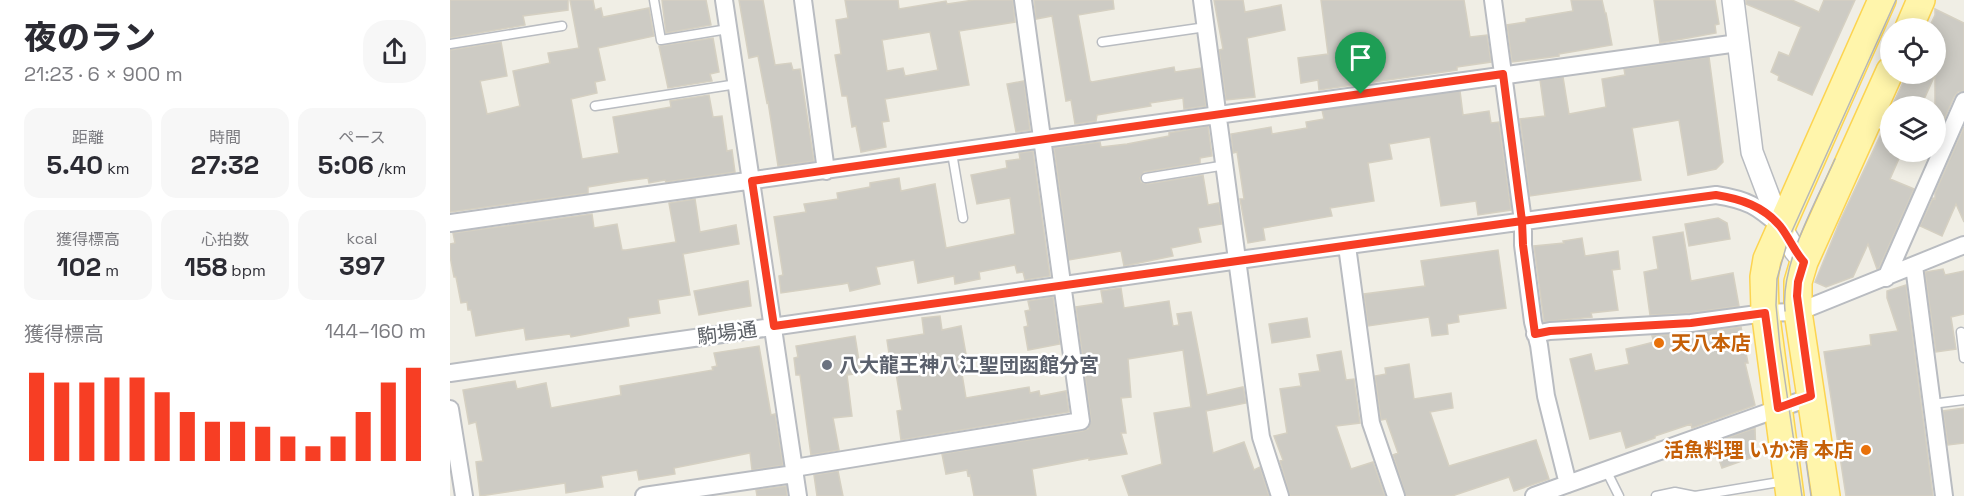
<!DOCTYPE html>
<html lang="ja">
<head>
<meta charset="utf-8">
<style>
  body { margin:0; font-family:"Space Grotesk","Noto Sans JP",sans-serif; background:#f7f7f7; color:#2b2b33; height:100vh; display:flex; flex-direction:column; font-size:22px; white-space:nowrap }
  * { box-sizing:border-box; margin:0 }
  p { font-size:20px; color:#7c7c81 }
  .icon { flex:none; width:33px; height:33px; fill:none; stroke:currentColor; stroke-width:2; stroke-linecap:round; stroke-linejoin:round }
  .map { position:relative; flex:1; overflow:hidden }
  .panel { display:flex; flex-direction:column; background:#fff; width:450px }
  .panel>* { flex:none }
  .buttons { position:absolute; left:1430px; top:18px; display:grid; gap:12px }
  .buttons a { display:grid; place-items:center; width:66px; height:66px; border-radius:50%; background:#fff; box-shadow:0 3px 15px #0003; font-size:30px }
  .pin { position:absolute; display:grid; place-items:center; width:51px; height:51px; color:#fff; margin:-62px -26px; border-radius:50% 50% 50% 0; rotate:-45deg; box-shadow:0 0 6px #0007 }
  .pin .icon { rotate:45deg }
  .round { display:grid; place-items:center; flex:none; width:63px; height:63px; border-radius:24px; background:#f7f7f7 }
  .overview { display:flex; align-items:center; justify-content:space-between; height:102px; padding:0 24px }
  h1 { font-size:33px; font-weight:800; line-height:45px }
  .metrics { display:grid; grid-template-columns:repeat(3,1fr); gap:9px; height:102px; padding:6px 24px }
  .metrics div { display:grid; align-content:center; border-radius:15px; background:#f7f7f7; text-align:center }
  .metrics b { font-size:26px; font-weight:800 }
  .metrics small { font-size:16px; font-weight:400 }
  .metrics p { font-size:16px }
  .chart { height:168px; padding:12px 24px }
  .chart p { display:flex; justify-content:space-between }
  .chart svg { width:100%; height:108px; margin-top:6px; stroke:#f73e24; stroke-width:6 }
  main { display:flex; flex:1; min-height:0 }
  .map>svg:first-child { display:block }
  .building { fill:#cdcbc4; stroke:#d5d0c2; stroke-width:1.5; fill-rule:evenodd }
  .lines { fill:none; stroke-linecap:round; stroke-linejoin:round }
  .service-casing { stroke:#b9bcc1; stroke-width:11 }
  .minor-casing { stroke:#b9bcc1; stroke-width:20 }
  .tertiary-casing { stroke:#b9bcc1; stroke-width:24 }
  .primary-casing { stroke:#fcd451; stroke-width:30 }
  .service { stroke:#fff; stroke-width:8 }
  .minor { stroke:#fff; stroke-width:16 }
  .tertiary { stroke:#fff; stroke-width:21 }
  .primary { stroke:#fff5ab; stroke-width:27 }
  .tram { stroke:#b6b7b7; stroke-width:1.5 }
  .route-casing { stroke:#fff; stroke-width:12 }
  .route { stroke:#f73e24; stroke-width:8 }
  .food-dot { fill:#e8710a; stroke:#fff; stroke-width:2 }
  .worship-dot { fill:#6b7280; stroke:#fff; stroke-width:2 }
  .labels { text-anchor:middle; stroke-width:5; stroke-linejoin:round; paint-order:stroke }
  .street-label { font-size:20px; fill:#5c6066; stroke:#fff }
  .food-label { font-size:20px; font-weight:bold; fill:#c56008; stroke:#fff; text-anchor:start }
  .worship-label { font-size:20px; font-weight:bold; fill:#5b616d; stroke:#fff; text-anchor:start }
</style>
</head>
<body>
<main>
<section class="panel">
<div class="overview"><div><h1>夜のラン</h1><p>21:23 · 6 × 900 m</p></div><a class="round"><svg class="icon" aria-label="share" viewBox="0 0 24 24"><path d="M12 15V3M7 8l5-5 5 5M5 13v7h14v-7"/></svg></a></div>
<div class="metrics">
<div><p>距離</p><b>5.40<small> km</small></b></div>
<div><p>時間</p><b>27:32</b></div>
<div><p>ペース</p><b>5:06<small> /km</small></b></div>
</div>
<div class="metrics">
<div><p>獲得標高</p><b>102<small> m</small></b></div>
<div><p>心拍数</p><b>158<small> bpm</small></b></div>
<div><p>kcal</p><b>397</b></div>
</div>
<div class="chart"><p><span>獲得標高</span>144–160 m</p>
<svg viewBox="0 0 160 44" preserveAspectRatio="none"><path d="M5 44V8M15 44V12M25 44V12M35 44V10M45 44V10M55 44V16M65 44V24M75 44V28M85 44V28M95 44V30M105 44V34M115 44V38M125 44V34M135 44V24M145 44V12M155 44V6"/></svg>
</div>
</section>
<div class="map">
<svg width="1514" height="496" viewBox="0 0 1514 496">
  <rect width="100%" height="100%" fill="#f0eee5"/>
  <path class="building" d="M 0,0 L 118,0 L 118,10 L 73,16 L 75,25 L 0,38 Z
    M 120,0 L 143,0 L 145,10 L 151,8 L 153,17 L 199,8 L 204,36 L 148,48 L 155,80 L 145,82 L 147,93 L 121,99 L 132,159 L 169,153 L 163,117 L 221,107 L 220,101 L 259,95 L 263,117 L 272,116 L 277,151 L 282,150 L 285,172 L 216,182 L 215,180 L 199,183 L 198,178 L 175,181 L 138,187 L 138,193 L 0,212 L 0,50 L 51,42 L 57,76 L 30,81 L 37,114 L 70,106 L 63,71 L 100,63 L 98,53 L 129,48 Z
    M 212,0 L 256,0 L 261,25 L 216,33 Z
    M 289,0 L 313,0 L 325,65 L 341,63 L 343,70 L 350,69 L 364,161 L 328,166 L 318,102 L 317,103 L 308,56 L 299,58 Z
    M 395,0 L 448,0 L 449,9 L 496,1 L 497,4 L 524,0 L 563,0 L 565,22 L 509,31 L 519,85 L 435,99 L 439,121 L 432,122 L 436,147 L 411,152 L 406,126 L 402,127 L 397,96 L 392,96 L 385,55 L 391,54 L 386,20 L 398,18 ZM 480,32 L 488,70 L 455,76 L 453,68 L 437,71 L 432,40 Z
    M 584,0 L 663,0 L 664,9 L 628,15 L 640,81 L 642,82 L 724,67 L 725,72 L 751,68 L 756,106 L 734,109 L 733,98 L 700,103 L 701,106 L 647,115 L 646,121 L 625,124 L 621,100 L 616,101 L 602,16 L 586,19 Z
    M 764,0 L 793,0 L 795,12 L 831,5 L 835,30 L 797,38 L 805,97 L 776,100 L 769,50 L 773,49 Z
    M 871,0 L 1014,0 L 1020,37 L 1037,35 L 1041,62 L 1007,67 L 1007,70 L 869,90 L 868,80 L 851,83 L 848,58 L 878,54 Z
    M 1121,0 L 1152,0 L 1155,13 L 1156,13 L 1162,45 L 1109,54 L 1109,56 L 1062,62 L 1057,25 L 1076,22 L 1076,19 L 1123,11 Z
    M 1204,0 L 1265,0 L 1269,24 L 1265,25 L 1266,33 L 1210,43 Z
    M 1296,0 L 1342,0 L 1369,12 L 1374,0 L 1405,0 L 1362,95 L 1328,80 L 1329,76 L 1321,72 L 1329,52 L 1339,56 L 1351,27 L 1296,4 Z
    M 1485,9 L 1514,23 L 1514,91 L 1508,92 L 1504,97 L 1485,141 L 1485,75 L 1471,106 L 1442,106 L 1457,74 L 1485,74 L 1485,28 L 1479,28 L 1485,15 Z
    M 263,38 L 269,72 L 260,74 L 262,81 L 218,88 L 209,46 Z
    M 1259,57 L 1273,162 L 1266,169 L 1238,175 L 1229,120 L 1182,128 L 1191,180 L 1080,196 L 1070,119 L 1095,116 L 1090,80 L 1113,77 L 1119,114 L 1156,107 L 1152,79 L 1175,75 L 1174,69 Z
    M 574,81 L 580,130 L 566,132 L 557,84 Z
    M 1010,91 L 1013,115 L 1039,111 L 1041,123 L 1049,122 L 1061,210 L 1028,215 L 1026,201 L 991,206 L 980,137 L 939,144 L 942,159 L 918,163 L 924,201 L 880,208 L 882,216 L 813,228 L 815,240 L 798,243 L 790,199 L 794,199 L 787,152 L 783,153 L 781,134 L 821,127 L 822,134 L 857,128 L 856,122 L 874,119 L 872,110 Z
    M 758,126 L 762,156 L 750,158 L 750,163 L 694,172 L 690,178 L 691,182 L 697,184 L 753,175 L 758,205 L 769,203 L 772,224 L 748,228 L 751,242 L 721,248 L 723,256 L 674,266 L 671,251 L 619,260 L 604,148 L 650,142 L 651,147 L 677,144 L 719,136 L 719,133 Z
    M 1514,127 L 1514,222 L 1506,204 L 1492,236 L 1470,226 L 1483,198 L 1485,199 L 1485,193 Z
    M 1432,132 L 1440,134 L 1440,152 L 1451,154 L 1440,179 L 1464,189 L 1429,268 L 1427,269 L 1418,244 L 1403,277 L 1376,287 L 1365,282 L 1390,221 Z
    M 583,151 L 600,276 L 575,280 L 573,272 L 567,273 L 565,265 L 529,272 L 530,279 L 505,284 L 504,276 L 468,283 L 464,260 L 426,267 L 430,284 L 400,291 L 398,283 L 393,284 L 331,293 L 329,276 L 333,275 L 324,217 L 356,212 L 354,204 L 388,199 L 387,193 L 420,187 L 420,183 L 449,178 L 451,191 L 485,184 L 496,248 L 565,234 L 560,198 L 527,204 L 521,175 L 557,168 L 556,161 L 570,159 L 569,153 Z
    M 245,199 L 250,232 L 286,225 L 289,244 L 233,254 L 240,295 L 208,300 L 210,313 L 178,318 L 179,326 L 121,337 L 120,334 L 76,340 L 74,328 L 26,336 L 21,310 L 18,310 L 17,302 L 11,303 L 6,277 L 4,277 L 0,256 L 0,244 L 5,243 L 3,233 L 142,214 L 144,228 L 167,224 L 172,250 L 176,250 L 226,242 L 219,203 Z
    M 1268,218 L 1277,223 L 1280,239 L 1239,246 L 1235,224 Z
    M 1233,232 L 1241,281 L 1283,273 L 1289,306 L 1240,313 L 1200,315 L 1194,272 L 1208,269 L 1203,237 Z
    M 1132,238 L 1135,256 L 1168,251 L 1170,269 L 1162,270 L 1168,310 L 1141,313 L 1142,317 L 1094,322 L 1084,246 L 1114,243 L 1113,241 Z
    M 1048,250 L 1056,308 L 1008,315 L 1009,322 L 997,324 L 998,334 L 982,336 L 979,317 L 918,326 L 914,294 L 975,286 L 971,261 Z
    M 1493,269 L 1495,275 L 1514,271 L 1514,314 L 1501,317 L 1506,349 L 1486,352 L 1475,272 Z
    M 298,281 L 301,306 L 249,315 L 244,291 Z
    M 1456,285 L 1483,496 L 1396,496 L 1374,352 L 1421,345 L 1420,335 L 1448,331 L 1437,298 L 1437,291 Z
    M 671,288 L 674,308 L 719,301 L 723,326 L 729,325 L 727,314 L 741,312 L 757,395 L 793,387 L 794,391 L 796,403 L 756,411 L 763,453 L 794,442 L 804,470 L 810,467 L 819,496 L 679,496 L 672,476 L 712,464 L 704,413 L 741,407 L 733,350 L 678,359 L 681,397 L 671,398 L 676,433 L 671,433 L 677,454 L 639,460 L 639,458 L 582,469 L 586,496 L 524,496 L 520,475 L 518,476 L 517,470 L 496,474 L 492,454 L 633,431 L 638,429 L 641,420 L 626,307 L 653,303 L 651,291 Z
    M 603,297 L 610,344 L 578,350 L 574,327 L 578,326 L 575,311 L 580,310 L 578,301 Z
    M 490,316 L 492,330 L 511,326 L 517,360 L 510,362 L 516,398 L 579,387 L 580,393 L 589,391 L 590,396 L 616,391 L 619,412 L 451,440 L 447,411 L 452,410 L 445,367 L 441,367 L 437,340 L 474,334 L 472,318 Z
    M 857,318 L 860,337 L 822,343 L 819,324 Z
    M 1291,327 L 1298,363 L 1295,363 L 1305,405 L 1303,406 L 1242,428 L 1241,424 L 1205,436 L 1205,438 L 1176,448 L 1171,431 L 1140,439 L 1120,359 L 1141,354 L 1145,371 L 1179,364 L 1176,349 L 1204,342 L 1202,336 L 1242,333 Z
    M 405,336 L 411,373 L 397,375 L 402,416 L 383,418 L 389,450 L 361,455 L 350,375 L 346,375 L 344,358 L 348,357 L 346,346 Z
    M 309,346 L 321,415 L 325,414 L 333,465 L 302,470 L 300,453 L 224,468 L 225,474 L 189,480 L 187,470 L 151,476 L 153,487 L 116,493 L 115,483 L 30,496 L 26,462 L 33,461 L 26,422 L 19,424 L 13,390 L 65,381 L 67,389 L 96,383 L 101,408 L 171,395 L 170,386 L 263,370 L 262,367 L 267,366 L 264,353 Z
    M 891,351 L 896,380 L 904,379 L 910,423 L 886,426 L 901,469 L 923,462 L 935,496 L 840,496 L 830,461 L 833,460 L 824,436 L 837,433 L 830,389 L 851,386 L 849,374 L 870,371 L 867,355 Z
    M 959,364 L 964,399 L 1001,393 L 1003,408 L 980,412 L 999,466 L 1086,440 L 1099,479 L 1064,491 L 1059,477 L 1002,496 L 956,496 L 943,455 L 948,453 L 936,419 L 931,420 L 925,376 L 936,374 L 935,368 Z
    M 1514,408 L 1514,443 L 1498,445 L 1493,411 Z
    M 1305,428 L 1306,456 L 1272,468 L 1263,443 Z
    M 388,471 L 393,496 L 367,496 L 364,475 Z
    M 336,486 L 337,496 L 307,496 L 306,490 Z"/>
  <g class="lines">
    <g class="service-casing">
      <path id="service" d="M 204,0 L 211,40 L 278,29
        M 652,42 L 756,27
        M 0,44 L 112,26
        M 145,106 L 287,84
        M 1429,124 L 1440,128
        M 502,153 L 513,218
        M 696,178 L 776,165
        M 1511,332 L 1514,358
        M 1482,404 L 1514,400
        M 1156,470 L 1169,496
        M 1206,496 L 1225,492 L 1245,496 L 1335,481"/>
    </g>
    <g class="minor-casing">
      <path id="minor" d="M 274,0 L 348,496
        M 353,0 L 376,171
        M 752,0 L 811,437 L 830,496
        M 1043,0 L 1073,221 L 1073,245 L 1083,322 L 1089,345 L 1096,396 L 1118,484
        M 0,223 C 429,163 859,100 1288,43
        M 897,246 L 921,423 L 946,496
        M 1464,266 L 1494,496
        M 1436,278 L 1514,101
        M 1085,334 L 1100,331 L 1241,323 L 1315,313 L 1348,312 L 1514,245
        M 0,373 L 789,260 L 1266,195 C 1298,200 1307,206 1330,226
        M 0,409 L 14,496
        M 344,468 L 631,421 L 573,0
        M 194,496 L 344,474
        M 1084,496 L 1361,397"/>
    </g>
    <g class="tertiary-casing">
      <path id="tertiary" d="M 1283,0 L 1302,152 L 1330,226 L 1345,251 L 1354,262"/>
    </g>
    <g class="primary-casing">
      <path id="primary" d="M 1459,28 L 1471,0
        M 1340,496 L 1315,310 L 1314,277 L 1317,259 L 1432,0
        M 1376,496 L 1348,312 L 1348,282 L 1354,262 L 1440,71"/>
    </g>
    <use href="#service" class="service"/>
    <use href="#minor" class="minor"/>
    <use href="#tertiary" class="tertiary"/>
    <use href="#primary" class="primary"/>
    <path class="tram" d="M 1335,311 C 1330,264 1366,202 1385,159
      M 1355,454 L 1361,496
      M 1352,496 L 1330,347 L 1326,305 L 1327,279 L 1338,240 L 1446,0"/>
  </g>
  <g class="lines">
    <g class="route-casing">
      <path id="route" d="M 911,94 L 302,181 L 324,326 L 1072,221 L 1073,245 L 1085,334 L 1100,331 L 1241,323 L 1315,313 L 1328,408 L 1361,396 L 1347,296 L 1348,282 L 1354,262 C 1344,251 1339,237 1330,226 C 1313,206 1291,199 1266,195 L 1072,221 L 1053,74 L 911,94"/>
    </g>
    <use href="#route" class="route"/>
  </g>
  <g class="food-dot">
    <circle cx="1209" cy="343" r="6"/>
    <circle cx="1416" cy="450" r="6"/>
  </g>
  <circle class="worship-dot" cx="377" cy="365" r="6"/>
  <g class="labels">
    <g class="street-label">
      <text transform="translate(277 333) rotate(-8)" y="7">駒場通</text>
    </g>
    <g class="food-label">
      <text x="1221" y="350">天八本店</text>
      <text x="1404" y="457" text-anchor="end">活魚料理 いか清 本店</text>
    </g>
    <g class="worship-label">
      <text x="389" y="372">八大龍王神八江聖団函館分宮</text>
    </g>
  </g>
</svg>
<div class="buttons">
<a><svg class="icon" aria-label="locate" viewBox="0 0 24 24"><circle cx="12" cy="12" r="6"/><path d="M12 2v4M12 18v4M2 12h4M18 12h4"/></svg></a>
<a><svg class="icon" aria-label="layers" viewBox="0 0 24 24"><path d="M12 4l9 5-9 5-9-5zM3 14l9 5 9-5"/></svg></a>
</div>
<div class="pin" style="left:911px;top:94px;background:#1e9e55"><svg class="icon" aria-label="arrive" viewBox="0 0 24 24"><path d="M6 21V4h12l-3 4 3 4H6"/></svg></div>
</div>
</main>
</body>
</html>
